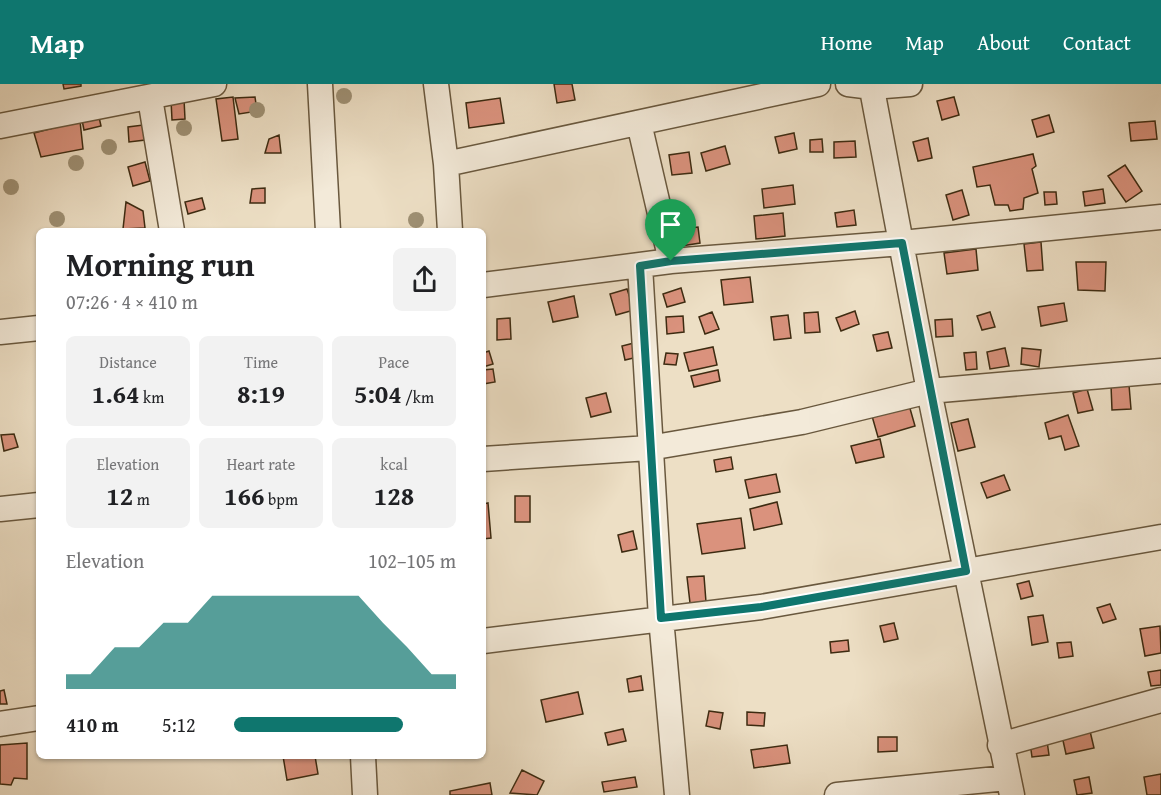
<!DOCTYPE html>
<html lang="en">
<head>
<meta charset="utf-8">
<style>
  body { margin:0; font-family:"Gentium Book Plus",serif; background:#f2f2f2; color:#202124; height:100vh; display:flex; flex-direction:column; font-size:22px; white-space:nowrap }
  * { box-sizing:border-box; margin:0 }
  p { font-size:20px; color:#757577 }
  .icon { flex:none; width:33px; height:33px; fill:none; stroke:currentColor; stroke-width:2; stroke-linecap:round; stroke-linejoin:round }
  .map { position:relative; flex:1; overflow:hidden }
  .drawer { position:absolute; left:36px; top:144px; width:450px; height:531px; display:flex; flex-direction:column; background:#fff; border-radius:9px; box-shadow:0 2px 4px #0004 }
  .drawer>* { flex:none }
  .pin { position:absolute; display:grid; place-items:center; width:51px; height:51px; color:#fff; margin:-62px -26px; border-radius:50% 50% 50% 0; rotate:-45deg; box-shadow:0 0 6px #0007 }
  .pin .icon { rotate:45deg }
  .round { display:grid; place-items:center; flex:none; width:63px; height:63px; border-radius:9px; background:#f2f2f2 }
  .summary { display:flex; align-items:center; justify-content:space-between; height:102px; padding:0 30px }
  h1 { font-size:33px; font-weight:800; line-height:45px }
  .stats { display:grid; grid-template-columns:repeat(3,1fr); gap:9px; height:102px; padding:6px 30px }
  .stats div { display:grid; align-content:center; border-radius:9px; background:#f2f2f2; text-align:center }
  .stats b { font-size:26px; font-weight:800 }
  .stats small { font-size:16px; font-weight:400 }
  .stats p { font-size:16px }
  .chart { height:168px; padding:12px 30px }
  .chart p { display:flex; justify-content:space-between }
  .chart svg { width:100%; height:108px; margin-top:6px; fill:#0f766e; opacity:.7 }
  ul { padding:0 30px; list-style:none; font-size:20px }
  li { display:grid; grid-template-columns:96px 72px 1fr; align-items:center; height:45px }
  li i { height:15px; border-radius:8px; background:#0f766e }
  header { display:flex; align-items:center; gap:36px; box-sizing:border-box; height:84px; padding:0 30px; background:#0f766e; color:#fff }
  header strong { font-size:28px }
  nav { display:flex; gap:33px; margin-inline-start:auto; font-size:21px }
  .map>svg:first-child { display:block }
  .building { fill:#da927d; stroke:#3d2b11; stroke-width:1.5 }
  .lines { fill:none; stroke-linecap:round; stroke-linejoin:round }
  .street-casing { stroke:#69583e; stroke-width:27 }
  .street { stroke:#f3ead9; stroke-width:24 }
  .tree { fill:#9e9074 }
  .route-casing { stroke:#fff; stroke-width:12 }
  .route { stroke:#0f766e; stroke-width:8 }
</style>
</head>
<body>
<header>
<strong>Map</strong>
<nav><a>Home</a><a>Map</a><a>About</a><a>Contact</a></nav>
</header>
<div class="map">
<svg width="1161" height="711" viewBox="0 0 1161 711">
  <rect width="100%" height="100%" fill="#eddfc5"/>
  <filter id="stains"><feTurbulence type="fractalNoise" baseFrequency=".00333" numOctaves="4"/><feColorMatrix values="0 0 0 0 .2 0 0 0 0 .09 0 0 0 0 .02 0 0 0 .5 -.17"/></filter>
  <radialGradient id="worn" r=".72"><stop offset=".6" stop-color="#630" stop-opacity="0"/><stop offset="1" stop-color="#630" stop-opacity=".3"/></radialGradient>
  <path class="building" d="M 63,0 L 81,0 L 81,2 L 64,5 Z
    M 554,0 L 572,0 L 575,16 L 557,19 Z
    M 233,13 L 238,55 L 222,57 L 216,15 Z
    M 255,13 L 257,27 L 239,30 L 235,14 Z
    M 954,13 L 959,31 L 942,36 L 937,17 Z
    M 500,14 L 504,39 L 469,44 L 466,19 Z
    M 184,15 L 185,35 L 172,36 L 171,16 Z
    M 1049,31 L 1054,48 L 1037,53 L 1032,36 Z
    M 99,33 L 101,42 L 84,46 L 82,36 Z
    M 80,37 L 83,65 L 41,73 L 34,49 Z
    M 1155,37 L 1157,55 L 1131,57 L 1129,39 Z
    M 143,41 L 145,56 L 129,58 L 128,43 Z
    M 794,49 L 797,65 L 779,69 L 775,53 Z
    M 279,51 L 281,69 L 265,69 L 269,55 Z
    M 928,54 L 932,74 L 918,77 L 913,58 Z
    M 822,55 L 823,68 L 810,68 L 810,56 Z
    M 855,57 L 856,73 L 834,74 L 834,58 Z
    M 725,62 L 730,80 L 706,87 L 701,69 Z
    M 689,68 L 692,89 L 672,91 L 669,71 Z
    M 1033,70 L 1036,82 L 1032,85 L 1038,109 L 1024,114 L 1023,125 L 1010,127 L 1008,121 L 995,121 L 990,101 L 977,103 L 973,83 Z
    M 145,78 L 150,97 L 133,102 L 128,83 Z
    M 1125,81 L 1142,107 L 1126,118 L 1108,92 Z
    M 793,101 L 795,120 L 764,124 L 762,105 Z
    M 265,104 L 265,119 L 250,119 L 252,105 Z
    M 1103,105 L 1105,119 L 1085,122 L 1083,108 Z
    M 962,106 L 969,131 L 953,136 L 946,111 Z
    M 1044,108 L 1056,108 L 1057,120 L 1045,121 Z
    M 202,114 L 205,125 L 188,130 L 185,118 Z
    M 126,118 L 143,127 L 145,144 L 123,145 Z
    M 854,126 L 856,141 L 837,143 L 835,129 Z
    M 783,129 L 785,152 L 756,155 L 754,132 Z
    M 698,143 L 700,159 L 675,163 L 672,146 Z
    M 1041,158 L 1043,186 L 1027,187 L 1024,160 Z
    M 976,165 L 978,186 L 947,190 L 944,169 Z
    M 1076,178 L 1106,178 L 1105,207 L 1078,206 Z
    M 750,193 L 753,218 L 724,221 L 721,196 Z
    M 681,204 L 685,218 L 667,223 L 663,210 Z
    M 627,205 L 634,226 L 616,231 L 610,210 Z
    M 574,212 L 578,233 L 553,238 L 548,218 Z
    M 1064,219 L 1067,237 L 1041,242 L 1038,223 Z
    M 855,227 L 859,240 L 841,247 L 836,234 Z
    M 712,228 L 719,245 L 705,250 L 699,233 Z
    M 818,228 L 820,248 L 805,249 L 804,229 Z
    M 990,228 L 995,243 L 982,246 L 977,232 Z
    M 788,231 L 791,254 L 774,256 L 771,233 Z
    M 683,232 L 684,248 L 667,250 L 666,233 Z
    M 510,234 L 511,255 L 497,256 L 497,235 Z
    M 952,235 L 953,252 L 936,253 L 935,236 Z
    M 888,248 L 892,264 L 877,267 L 873,251 Z
    M 638,258 L 642,272 L 625,276 L 622,262 Z
    M 713,263 L 717,281 L 689,287 L 684,269 Z
    M 1005,264 L 1009,282 L 990,285 L 987,268 Z
    M 1022,264 L 1041,266 L 1039,283 L 1021,280 Z
    M 489,267 L 493,280 L 483,283 L 483,269 Z
    M 976,268 L 977,285 L 966,286 L 964,269 Z
    M 666,269 L 678,270 L 676,281 L 664,280 Z
    M 493,285 L 495,298 L 483,300 L 483,286 Z
    M 718,286 L 720,297 L 694,303 L 691,292 Z
    M 1111,301 L 1129,301 L 1131,325 L 1112,326 Z
    M 1087,305 L 1093,326 L 1078,329 L 1073,309 Z
    M 606,309 L 611,328 L 591,333 L 586,314 Z
    M 907,314 L 915,342 L 878,353 L 870,325 Z
    M 1068,331 L 1079,362 L 1065,366 L 1061,352 L 1049,355 L 1045,339 Z
    M 968,335 L 975,363 L 958,367 L 951,339 Z
    M 14,350 L 18,363 L 4,367 L 1,351 Z
    M 880,355 L 884,373 L 856,379 L 851,362 Z
    M 731,373 L 733,385 L 716,388 L 714,376 Z
    M 776,390 L 780,408 L 749,414 L 745,396 Z
    M 1004,391 L 1010,406 L 987,414 L 981,399 Z
    M 515,412 L 530,412 L 530,438 L 515,438 Z
    M 777,418 L 782,440 L 754,446 L 750,425 Z
    M 488,419 L 491,454 L 483,455 L 483,420 Z
    M 741,434 L 745,464 L 702,470 L 697,440 Z
    M 633,447 L 637,465 L 622,468 L 618,451 Z
    M 704,492 L 706,518 L 690,519 L 687,493 Z
    M 1029,497 L 1033,512 L 1021,515 L 1017,500 Z
    M 1110,520 L 1116,535 L 1103,539 L 1097,524 Z
    M 1043,531 L 1048,558 L 1032,561 L 1028,533 Z
    M 894,539 L 898,555 L 884,558 L 880,542 Z
    M 1160,542 L 1161,569 L 1145,572 L 1140,545 Z
    M 848,556 L 849,567 L 831,569 L 830,558 Z
    M 1071,558 L 1073,572 L 1059,574 L 1057,559 Z
    M 1161,586 L 1161,601 L 1151,602 L 1148,588 Z
    M 641,592 L 643,606 L 629,608 L 627,595 Z
    M 4,606 L 7,620 L 0,620 L 0,607 Z
    M 578,608 L 583,630 L 546,638 L 541,616 Z
    M 709,627 L 723,629 L 720,645 L 706,642 Z
    M 747,628 L 765,629 L 764,642 L 747,641 Z
    M 623,645 L 626,657 L 608,661 L 605,649 Z
    M 1090,647 L 1094,664 L 1066,670 L 1062,652 Z
    M 878,653 L 897,653 L 897,667 L 878,668 Z
    M 1047,657 L 1049,671 L 1032,673 L 1030,659 Z
    M 27,659 L 27,695 L 14,694 L 11,701 L 0,700 L 0,661 Z
    M 787,661 L 790,679 L 754,684 L 751,666 Z
    M 283,672 L 315,672 L 318,690 L 287,696 Z
    M 522,686 L 544,697 L 537,711 L 510,709 Z
    M 1161,690 L 1161,711 L 1147,711 L 1144,693 Z
    M 635,693 L 637,703 L 604,708 L 602,698 Z
    M 1089,693 L 1092,709 L 1077,711 L 1074,696 Z
    M 490,699 L 492,711 L 450,711 L 450,707 Z"/>
  <g class="lines">
    <g class="street-casing">
      <path id="street" d="M 320,0 L 328,147
        M 436,0 L 446,80 L 450,147
        M 848,0 L 872,3 L 910,0
        M 871,0 L 929,307 L 1012,711
        M 150,14 L 172,147
        M 639,39 L 671,177
        M 0,42 L 214,0
        M 446,80 L 818,0
        M 640,182 L 661,534 L 677,711
        M 483,201 L 671,177 L 902,159 L 1161,133
        M 0,248 L 39,244
        M 483,375 L 649,364 L 802,338 L 929,307 L 1161,287
        M 0,425 L 39,421
        M 483,557 L 761,523 L 1161,453
        M 0,640 L 39,634
        M 1000,661 L 1161,616
        M 363,672 L 365,711
        M 837,711 L 1007,694"/>
    </g>
    <use href="#street" class="street"/>
  </g>
  <g class="tree">
    <circle cx="344" cy="12" r="8"/>
    <circle cx="257" cy="26" r="8"/>
    <circle cx="184" cy="44" r="8"/>
    <circle cx="109" cy="63" r="8"/>
    <circle cx="76" cy="79" r="8"/>
    <circle cx="11" cy="103" r="8"/>
    <circle cx="57" cy="135" r="8"/>
    <circle cx="416" cy="136" r="8"/>
  </g>
  <g class="lines">
    <g class="route-casing">
      <path id="route" d="M 902,159 L 966,487 L 761,523 L 661,534 L 640,182 L 671,177 Z"/>
    </g>
    <use href="#route" class="route"/>
  </g>
  <rect width="100%" height="100%" filter="url(#stains)"/>
  <rect width="100%" height="100%" fill="url(#worn)"/>
</svg>
<div class="pin" style="left:671px;top:177px;background:#1e9e55"><svg class="icon" aria-label="arrive" viewBox="0 0 24 24"><path d="M6 21V4h12l-3 4 3 4H6"/></svg></div>
<section class="drawer">
<div class="summary"><div><h1>Morning run</h1><p>07:26 · 4 × 410 m</p></div><a class="round"><svg class="icon" aria-label="share" viewBox="0 0 24 24"><path d="M12 15V3M7 8l5-5 5 5M5 13v7h14v-7"/></svg></a></div>
<div class="stats">
<div><p>Distance</p><b>1.64<small> km</small></b></div>
<div><p>Time</p><b>8:19</b></div>
<div><p>Pace</p><b>5:04<small> /km</small></b></div>
</div>
<div class="stats">
<div><p>Elevation</p><b>12<small> m</small></b></div>
<div><p>Heart rate</p><b>166<small> bpm</small></b></div>
<div><p>kcal</p><b>128</b></div>
</div>
<div class="chart"><p><span>Elevation</span>102–105 m</p>
<svg viewBox="0 0 160 44" preserveAspectRatio="none"><path d="M0 44V38L10 38L20 27L30 27L40 17L50 17L60 6L70 6L80 6L90 6L100 6L110 6L120 6L130 17L140 27L150 38L160 38V44z"/></svg>
</div>
<ul>
<li><b>410 m</b>5:12<i style="width:76%"></i></li>
</ul>
</section>
</div>
</body>
</html>
